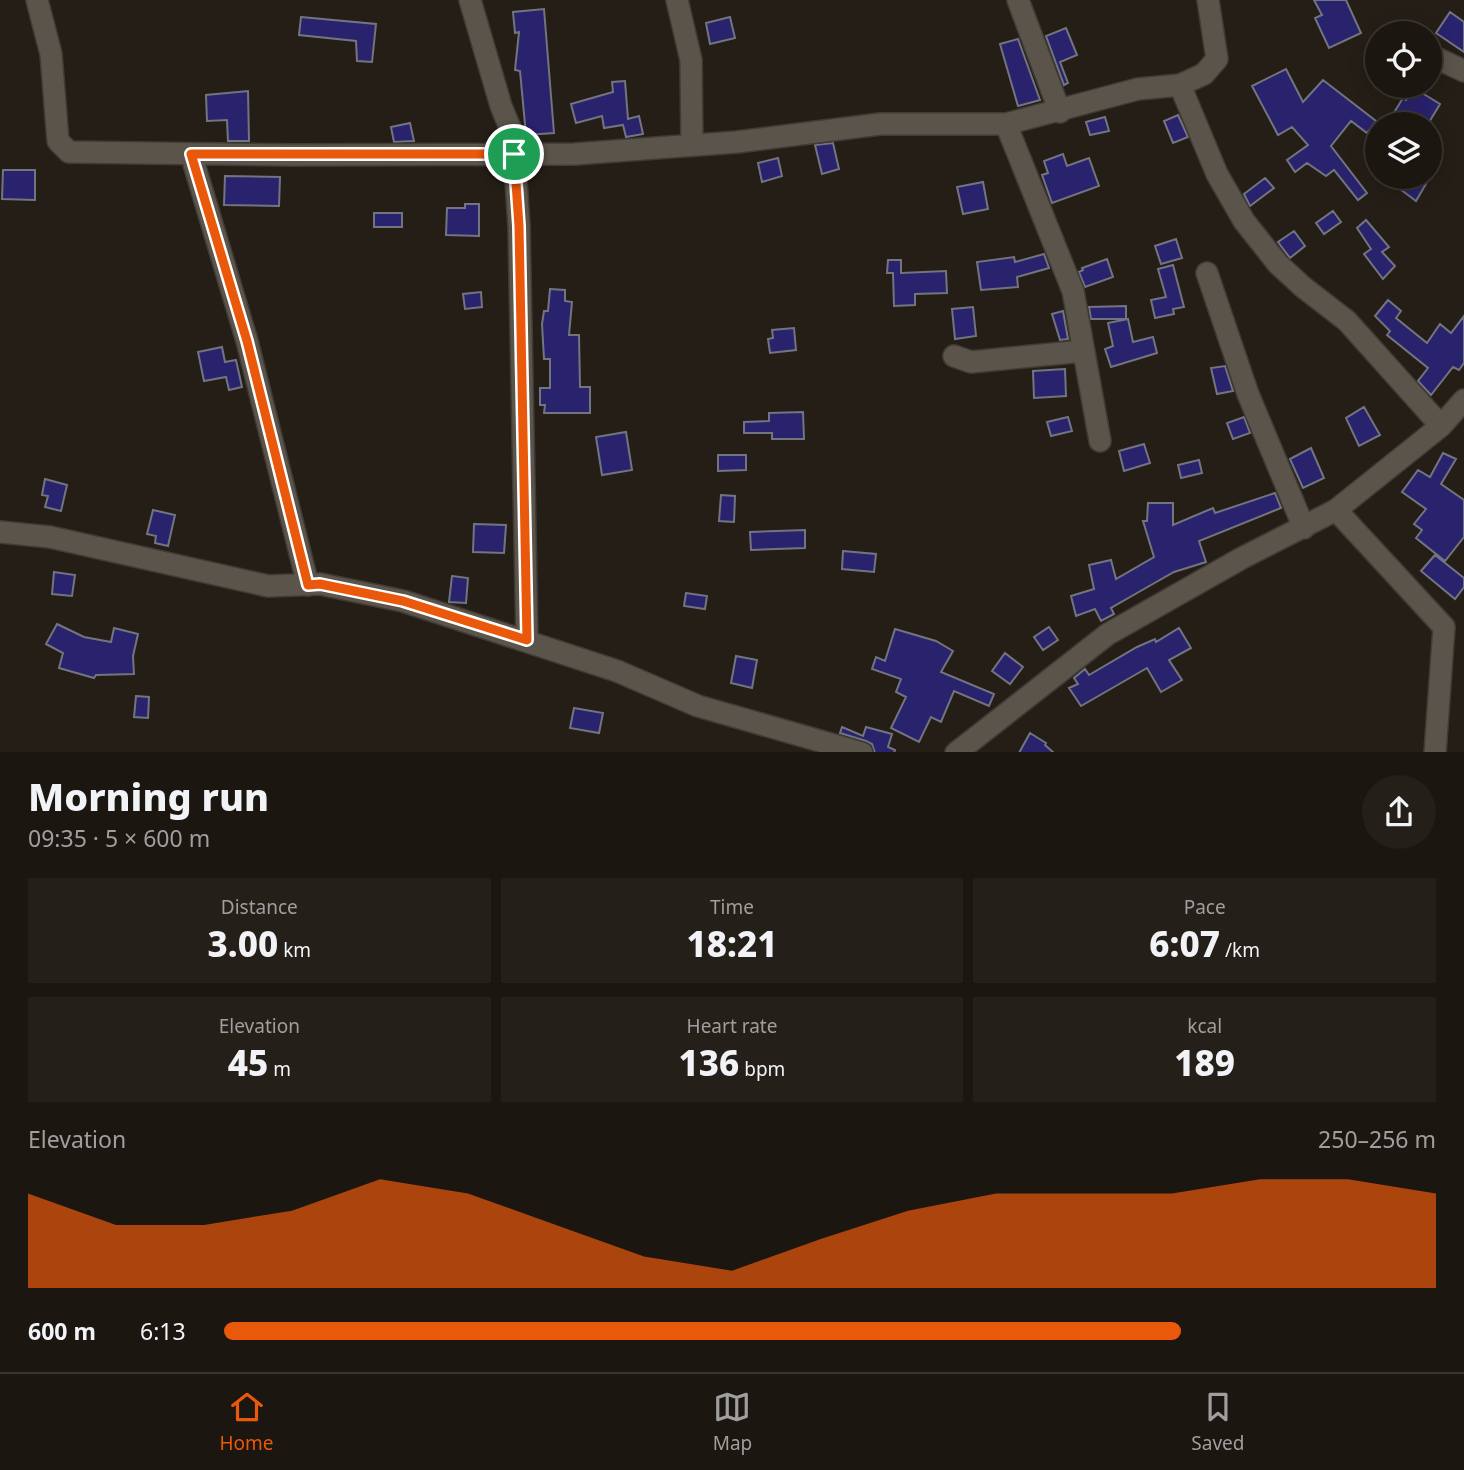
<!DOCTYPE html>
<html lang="en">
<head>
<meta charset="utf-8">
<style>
  body { margin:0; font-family:"Noto Sans",sans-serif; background:#241f19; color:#f1f3f6; height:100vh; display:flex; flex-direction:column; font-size:26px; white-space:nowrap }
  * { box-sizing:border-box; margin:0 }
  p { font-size:23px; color:#a09f9f }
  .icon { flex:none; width:38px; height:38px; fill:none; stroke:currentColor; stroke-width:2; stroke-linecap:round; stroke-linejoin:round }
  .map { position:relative; height:752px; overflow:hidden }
  .panel { display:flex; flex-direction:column; background:#1b1610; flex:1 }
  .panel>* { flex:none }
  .fabs { position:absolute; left:1365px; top:21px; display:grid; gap:14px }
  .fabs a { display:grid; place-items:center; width:77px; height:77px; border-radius:50%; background:#1b1610; box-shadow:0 4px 18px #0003,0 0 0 2px #393530; font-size:35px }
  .pin { position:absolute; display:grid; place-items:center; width:60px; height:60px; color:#fff; margin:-30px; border:4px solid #fff; border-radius:50%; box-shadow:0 2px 7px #0007 }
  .round { display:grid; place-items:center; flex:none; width:74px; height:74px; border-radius:37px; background:#241f19 }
  .summary { display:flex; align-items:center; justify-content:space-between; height:119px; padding:0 28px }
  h1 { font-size:38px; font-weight:800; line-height:52px }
  .metrics { display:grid; grid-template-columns:repeat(3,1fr); gap:10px; height:119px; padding:7px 28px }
  .metrics div { display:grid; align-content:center; border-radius:0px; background:#241f19; text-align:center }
  .metrics b { font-size:35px; font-weight:800 }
  .metrics small { font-size:19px; font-weight:400 }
  .metrics p { font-size:19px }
  .chart { height:196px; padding:14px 28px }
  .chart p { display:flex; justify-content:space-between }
  .chart svg { width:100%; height:126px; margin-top:7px; fill:#ea580c; opacity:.7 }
  ul { padding:0 28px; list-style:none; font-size:23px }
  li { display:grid; grid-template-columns:112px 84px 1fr; align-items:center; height:52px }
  li i { height:18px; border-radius:9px; background:#ea580c }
  .tab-bar { display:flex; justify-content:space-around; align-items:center; height:98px; border-top:2px solid #393530; background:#1b1610; font-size:19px; color:#a09f9f }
  .tab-bar a { display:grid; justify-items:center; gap:4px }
  .tab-bar .current { color:#ea580c }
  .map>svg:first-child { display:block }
  .building { fill:#29226d; stroke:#72747f; stroke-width:2 }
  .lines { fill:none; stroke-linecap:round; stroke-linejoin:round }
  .minor-casing { stroke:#403b36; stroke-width:24 }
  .minor { stroke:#5a544a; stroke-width:21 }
  .route-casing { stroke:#fff; stroke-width:14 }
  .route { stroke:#ea580c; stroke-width:9 }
</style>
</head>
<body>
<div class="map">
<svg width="1464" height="753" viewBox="0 0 1464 753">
  <rect width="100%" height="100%" fill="#241e16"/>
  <path class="building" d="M 1314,0 L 1346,0 L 1361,33 L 1329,48 L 1315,18 L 1322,15 Z
    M 544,9 L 554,133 L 526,135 L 520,71 L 515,70 L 519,32 L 515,33 L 513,12 Z
    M 1450,12 L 1464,22 L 1464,52 L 1436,33 Z
    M 301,17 L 376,24 L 372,62 L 357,61 L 356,41 L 299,35 Z
    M 730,17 L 735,38 L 710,44 L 706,23 Z
    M 1066,28 L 1077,55 L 1060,62 L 1068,83 L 1064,85 L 1046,36 Z
    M 1018,39 L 1040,100 L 1018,106 L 1000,44 Z
    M 1286,69 L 1303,102 L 1323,80 L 1376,121 L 1367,133 L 1351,121 L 1331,146 L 1367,193 L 1358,200 L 1334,170 L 1326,176 L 1307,163 L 1295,172 L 1287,160 L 1308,145 L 1292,127 L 1278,135 L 1252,86 Z
    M 625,81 L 628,119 L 639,116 L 643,134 L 626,137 L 623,125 L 604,128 L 602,116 L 576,123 L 571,104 L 613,92 L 612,82 Z
    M 1414,88 L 1440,104 L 1428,124 L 1387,124 L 1403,98 L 1406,100 Z
    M 248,91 L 249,141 L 228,141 L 227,120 L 207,121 L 206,95 Z
    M 1178,115 L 1188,137 L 1173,143 L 1164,121 Z
    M 1105,117 L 1109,131 L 1090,135 L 1086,122 Z
    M 410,123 L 414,141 L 394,142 L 391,127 Z
    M 833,143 L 839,169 L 822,174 L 815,145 Z
    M 1063,154 L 1067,166 L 1089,158 L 1099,186 L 1052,203 L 1042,175 L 1048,173 L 1044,161 Z
    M 778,158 L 782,176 L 762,182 L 758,163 Z
    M 3,170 L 35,170 L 35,200 L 2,199 Z
    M 225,176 L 280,177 L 279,206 L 224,205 Z
    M 1384,177 L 1430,177 L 1416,201 Z
    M 1265,178 L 1274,188 L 1250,206 L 1244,194 Z
    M 983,182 L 988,209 L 963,214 L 957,187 Z
    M 465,204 L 479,204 L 479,236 L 446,235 L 447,208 L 465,208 Z
    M 1333,211 L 1341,222 L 1324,234 L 1316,223 Z
    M 374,213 L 402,213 L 402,227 L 374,227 Z
    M 1366,220 L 1389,247 L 1382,252 L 1395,266 L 1383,279 L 1364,254 L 1371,249 L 1357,228 Z
    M 1294,231 L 1305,246 L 1290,258 L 1278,242 Z
    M 1176,239 L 1182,258 L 1161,264 L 1155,246 Z
    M 1044,254 L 1049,268 L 1017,277 L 1018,287 L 981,290 L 977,262 L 1014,257 L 1015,262 Z
    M 1107,259 L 1113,277 L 1085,287 L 1079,272 L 1083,270 L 1082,268 Z
    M 888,260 L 901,260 L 901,273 L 946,271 L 947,293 L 915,294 L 915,305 L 894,306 L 893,273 L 887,273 Z
    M 1173,265 L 1184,307 L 1173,309 L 1174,314 L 1155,318 L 1151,300 L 1166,297 L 1158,269 Z
    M 550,289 L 565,290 L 565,301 L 572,302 L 569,335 L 579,335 L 580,387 L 590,387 L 590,413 L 544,413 L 545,405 L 540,405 L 540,388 L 550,388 L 550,359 L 544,359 L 542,324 L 544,311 L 548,311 Z
    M 481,292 L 482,307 L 465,309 L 463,294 Z
    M 1388,300 L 1401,311 L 1396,318 L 1427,343 L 1440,324 L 1451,333 L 1464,316 L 1464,363 L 1459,370 L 1453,367 L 1431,395 L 1418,381 L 1428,368 L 1387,335 L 1390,331 L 1375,316 Z
    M 1126,306 L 1126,319 L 1091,319 L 1089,307 Z
    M 973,307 L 976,336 L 955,339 L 952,309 Z
    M 1063,311 L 1068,339 L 1060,340 L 1052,314 Z
    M 1128,319 L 1133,342 L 1153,337 L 1157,353 L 1111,367 L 1105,349 L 1113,346 L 1108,323 Z
    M 794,328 L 796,350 L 770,353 L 768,339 L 773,338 L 772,330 Z
    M 222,347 L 225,362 L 236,360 L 242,387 L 229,390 L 226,377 L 204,381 L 198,352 Z
    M 1225,366 L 1233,391 L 1217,394 L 1211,368 Z
    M 1065,369 L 1066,396 L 1034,398 L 1033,371 Z
    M 1364,407 L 1380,435 L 1359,446 L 1346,418 Z
    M 803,412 L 804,439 L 772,439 L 772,433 L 744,433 L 744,422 L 769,421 L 769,413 Z
    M 1068,417 L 1072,431 L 1051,436 L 1047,422 Z
    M 1244,417 L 1250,433 L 1233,439 L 1227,423 Z
    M 626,432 L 632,470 L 602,475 L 596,437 Z
    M 1144,444 L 1150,463 L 1124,471 L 1119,451 Z
    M 1311,448 L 1324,478 L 1303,488 L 1290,459 Z
    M 1443,453 L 1456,459 L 1441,484 L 1464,500 L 1464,537 L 1445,561 L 1416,538 L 1422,530 L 1414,524 L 1426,509 L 1402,492 L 1418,470 L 1430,477 Z
    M 718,455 L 746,455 L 746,470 L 718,471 Z
    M 1199,460 L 1202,473 L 1181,478 L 1178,465 Z
    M 45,479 L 67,485 L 61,511 L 45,507 L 48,496 L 42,495 Z
    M 1275,493 L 1281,508 L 1199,541 L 1206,562 L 1174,572 L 1144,589 L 1111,608 L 1114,614 L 1101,621 L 1095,609 L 1076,616 L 1071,596 L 1094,589 L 1089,565 L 1111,560 L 1116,579 L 1154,557 L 1143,521 L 1147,521 L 1148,503 L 1173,503 L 1173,525 L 1213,508 L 1215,513 Z
    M 721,495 L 735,496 L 734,522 L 719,521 Z
    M 153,510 L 175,515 L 168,546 L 155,543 L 156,536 L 147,534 Z
    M 474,524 L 506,525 L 504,553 L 473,552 Z
    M 805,530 L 805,548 L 751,550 L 750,532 Z
    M 843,551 L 876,554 L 874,572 L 842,569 Z
    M 1435,555 L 1464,578 L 1464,587 L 1455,599 L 1421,571 Z
    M 54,572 L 75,575 L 72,596 L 52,594 Z
    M 452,576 L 468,578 L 466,603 L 449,602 Z
    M 686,593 L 707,596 L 705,609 L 684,606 Z
    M 57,624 L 84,637 L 111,642 L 114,628 L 138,634 L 133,656 L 134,674 L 96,675 L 94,678 L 59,668 L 63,653 L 46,644 Z
    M 1049,627 L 1058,640 L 1043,650 L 1034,637 Z
    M 1179,628 L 1191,648 L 1169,660 L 1182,680 L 1161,692 L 1147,668 L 1081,706 L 1069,688 L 1078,684 L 1074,678 L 1085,669 L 1089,675 L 1137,647 L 1155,639 L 1156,642 Z
    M 895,629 L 936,641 L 953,651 L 941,672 L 994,694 L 989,706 L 954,691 L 941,722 L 931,717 L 919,742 L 891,728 L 906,697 L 896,692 L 901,679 L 872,669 L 876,657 L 885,661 Z
    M 1005,653 L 1023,667 L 1010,684 L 992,671 Z
    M 736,656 L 757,660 L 752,688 L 731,683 Z
    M 136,696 L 149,697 L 148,718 L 134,717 Z
    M 574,708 L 603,713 L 599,733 L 570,728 Z
    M 842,727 L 863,736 L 866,727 L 892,734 L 888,747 L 895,750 L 894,753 L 875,753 L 872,744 L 866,741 L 840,733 Z
    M 1030,733 L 1046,743 L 1045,745 L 1054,753 L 1019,753 Z"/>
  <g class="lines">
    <g class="minor-casing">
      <path id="minor" d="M 37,0 L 51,54 L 58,141 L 69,152 L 292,155 L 575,154 L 737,142 L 880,124 L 1006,124 L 1138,89 L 1180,85
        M 470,0 L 501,106 L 513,135 L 519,226 L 527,640
        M 677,0 L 691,60 L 692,145
        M 1018,0 L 1060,112
        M 1208,0 L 1217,59 L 1204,74 L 1180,85 L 1217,174 L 1244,221 L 1278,264 L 1303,287 L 1347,321 L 1441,426
        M 1430,55 L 1464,71
        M 1006,124 L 1073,291 L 1100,441
        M 191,154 L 247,341 L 308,585
        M 1207,273 L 1248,394 L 1304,528
        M 954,356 L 971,362 L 1083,351
        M 1336,510 L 1444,627 L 1435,753
        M 0,532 L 50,537 L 268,586 L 320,584 L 403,601 L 617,671 L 698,706 L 862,753
        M 956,753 L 1108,634 L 1242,558 L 1336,510 L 1441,426 L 1464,400"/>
    </g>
    <use href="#minor" class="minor"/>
  </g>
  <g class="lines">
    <g class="route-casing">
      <path id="route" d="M 191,154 L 514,154 L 519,226 L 527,640 L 403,601 L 320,584 L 308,585 L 247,341 Z"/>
    </g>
    <use href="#route" class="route"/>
  </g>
</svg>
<div class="fabs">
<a><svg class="icon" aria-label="locate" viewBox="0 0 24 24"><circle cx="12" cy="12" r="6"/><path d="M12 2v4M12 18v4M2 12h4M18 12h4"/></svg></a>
<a><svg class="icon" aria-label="layers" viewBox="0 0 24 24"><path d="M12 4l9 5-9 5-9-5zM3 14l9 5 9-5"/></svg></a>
</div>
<div class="pin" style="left:514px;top:154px;background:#1e9e55"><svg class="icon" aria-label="arrive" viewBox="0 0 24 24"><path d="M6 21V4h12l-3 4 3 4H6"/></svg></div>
</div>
<section class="panel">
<div class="summary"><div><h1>Morning run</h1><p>09:35 · 5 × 600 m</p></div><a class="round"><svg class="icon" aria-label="share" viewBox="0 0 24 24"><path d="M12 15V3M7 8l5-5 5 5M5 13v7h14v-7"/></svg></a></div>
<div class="metrics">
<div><p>Distance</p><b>3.00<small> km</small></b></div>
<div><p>Time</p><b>18:21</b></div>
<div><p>Pace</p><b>6:07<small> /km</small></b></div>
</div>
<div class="metrics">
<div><p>Elevation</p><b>45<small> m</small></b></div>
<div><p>Heart rate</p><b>136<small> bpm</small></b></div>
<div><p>kcal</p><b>189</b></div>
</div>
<div class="chart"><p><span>Elevation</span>250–256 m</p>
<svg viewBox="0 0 160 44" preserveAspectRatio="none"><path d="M0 44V11L10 22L20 22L30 17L40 6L50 11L60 22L70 33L80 38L90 27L100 17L110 11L120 11L130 11L140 6L150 6L160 11V44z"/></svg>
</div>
<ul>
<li><b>600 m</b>6:13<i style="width:79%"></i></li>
</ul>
</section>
<nav class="tab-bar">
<a class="current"><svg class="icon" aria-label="home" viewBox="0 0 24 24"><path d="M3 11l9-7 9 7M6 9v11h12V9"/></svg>Home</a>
<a><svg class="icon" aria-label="map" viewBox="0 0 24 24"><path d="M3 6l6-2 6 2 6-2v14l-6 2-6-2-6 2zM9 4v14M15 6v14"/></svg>Map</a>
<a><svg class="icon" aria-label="saved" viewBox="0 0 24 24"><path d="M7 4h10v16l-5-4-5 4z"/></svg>Saved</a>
</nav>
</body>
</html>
